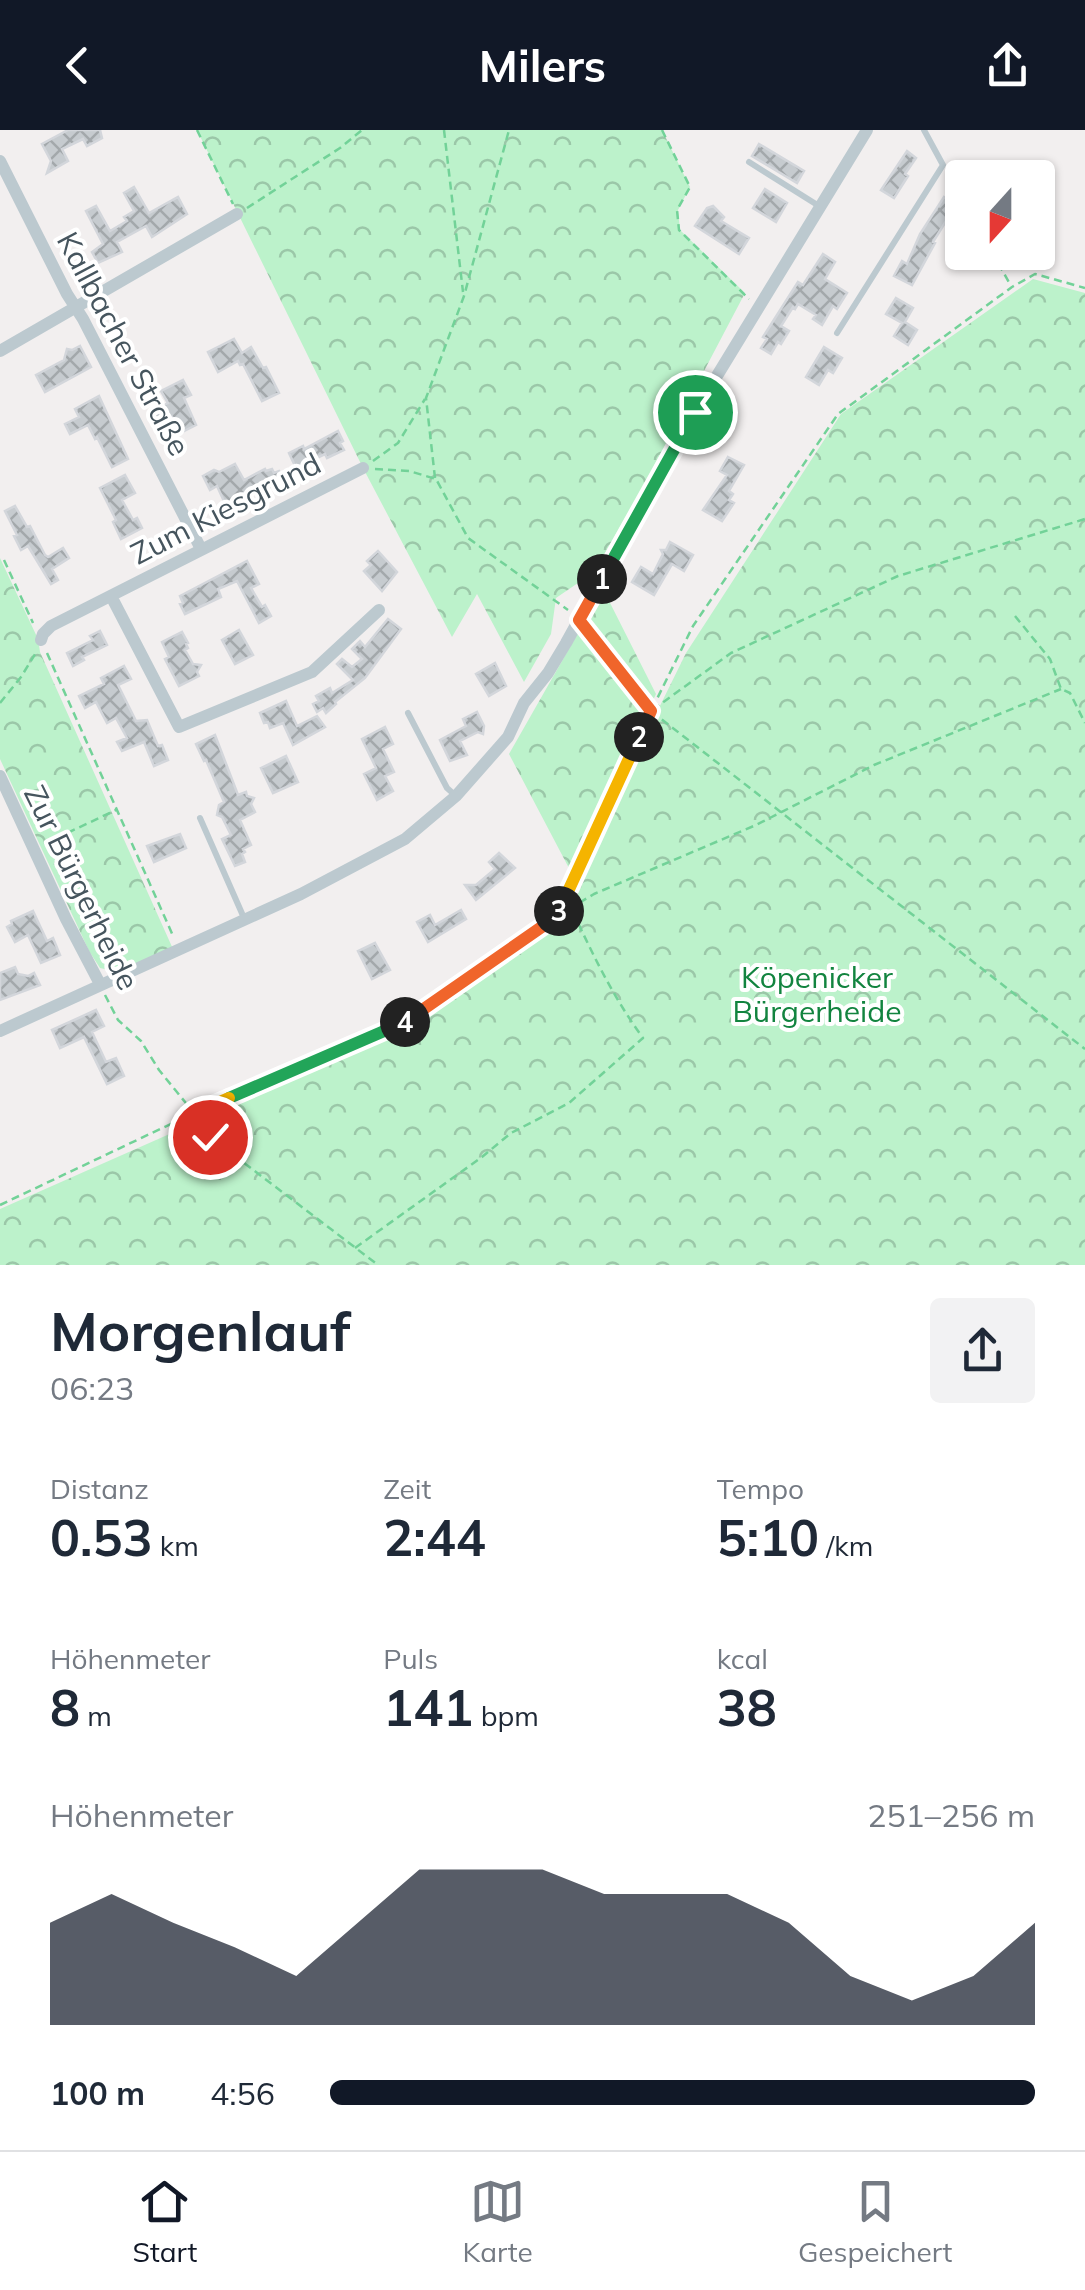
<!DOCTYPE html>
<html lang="de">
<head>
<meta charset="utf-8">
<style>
  body { margin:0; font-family:Mulish,sans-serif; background:#f2f2f3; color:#1f2937; height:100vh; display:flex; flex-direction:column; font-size:38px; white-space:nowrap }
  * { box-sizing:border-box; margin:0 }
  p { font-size:32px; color:#747a83 }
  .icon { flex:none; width:55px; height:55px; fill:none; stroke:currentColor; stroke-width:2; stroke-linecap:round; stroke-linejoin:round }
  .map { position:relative; height:1135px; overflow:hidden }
  .details { display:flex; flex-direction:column; background:#fff; flex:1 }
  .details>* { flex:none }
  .needle { width:65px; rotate:201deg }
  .tools { position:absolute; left:945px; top:30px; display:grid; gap:20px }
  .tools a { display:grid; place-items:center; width:110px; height:110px; border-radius:10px; background:#fff; box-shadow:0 2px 8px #0004; font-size:50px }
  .pin { position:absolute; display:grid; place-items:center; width:85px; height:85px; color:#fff; margin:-42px; border:5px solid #fff; border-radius:50%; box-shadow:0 2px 10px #0007 }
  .km { position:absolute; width:50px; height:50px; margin:-25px; border-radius:50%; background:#222; color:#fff; font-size:28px; line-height:50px; text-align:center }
  .round { display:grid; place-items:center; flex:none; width:105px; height:105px; border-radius:10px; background:#f2f2f3 }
  .overview { display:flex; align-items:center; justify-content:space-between; height:170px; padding:0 50px }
  h1 { font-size:55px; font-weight:700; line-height:75px }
  .metrics { display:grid; grid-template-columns:repeat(3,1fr); gap:15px; height:170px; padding:10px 50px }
  .metrics div { display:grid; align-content:center }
  .metrics b { font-size:50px; font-weight:700 }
  .metrics small { font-size:28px; font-weight:400 }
  .metrics p { font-size:28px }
  .chart { height:280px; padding:20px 50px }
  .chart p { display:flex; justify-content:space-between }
  .chart svg { width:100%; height:180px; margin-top:10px; fill:#111827; opacity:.7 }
  ul { padding:0 50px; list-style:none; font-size:32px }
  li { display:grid; grid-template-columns:160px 120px 1fr; align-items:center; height:75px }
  li i { height:25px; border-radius:12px; background:#111827 }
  header { display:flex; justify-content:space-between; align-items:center; height:130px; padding:0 50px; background:#111827; color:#fff; font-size:45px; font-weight:700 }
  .tab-bar { display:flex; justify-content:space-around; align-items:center; height:140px; border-top:2px solid #e0e1e3; background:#fff; font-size:28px; color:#747a83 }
  .tab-bar a { display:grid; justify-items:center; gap:5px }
  .tab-bar .selected { color:#111827 }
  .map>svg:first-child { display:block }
  .forest { fill:url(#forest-crowns) }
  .building { fill:url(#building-cross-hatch); stroke:#d3d6db; stroke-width:2.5 }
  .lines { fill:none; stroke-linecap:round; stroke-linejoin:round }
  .path { stroke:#72d298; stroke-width:2.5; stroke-dasharray:8 5; stroke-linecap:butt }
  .service { stroke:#bcc9cf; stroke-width:6 }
  .minor { stroke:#bcc9cf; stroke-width:12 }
  .split-1-casing { stroke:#fff; stroke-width:20 }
  .split-2-casing { stroke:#fff; stroke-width:20 }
  .split-3-casing { stroke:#fff; stroke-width:20 }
  .split-4-casing { stroke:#fff; stroke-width:20 }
  .split-5-casing { stroke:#fff; stroke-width:20 }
  .split-6-casing { stroke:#fff; stroke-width:20 }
  .split-1 { stroke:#22a559; stroke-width:12 }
  .split-2 { stroke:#f0652b; stroke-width:12 }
  .split-3 { stroke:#f5b400; stroke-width:12 }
  .split-4 { stroke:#f0652b; stroke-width:12 }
  .split-5 { stroke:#22a559; stroke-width:12 }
  .split-6 { stroke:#f5b400; stroke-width:12 }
  .labels { text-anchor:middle; stroke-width:8; stroke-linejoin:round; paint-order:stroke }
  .street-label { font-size:30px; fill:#46555e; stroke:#fff }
  .park-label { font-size:30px; fill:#12843f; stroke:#fff }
</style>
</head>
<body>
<header><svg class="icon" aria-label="back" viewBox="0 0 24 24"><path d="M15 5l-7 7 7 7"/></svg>Milers<svg class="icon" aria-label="share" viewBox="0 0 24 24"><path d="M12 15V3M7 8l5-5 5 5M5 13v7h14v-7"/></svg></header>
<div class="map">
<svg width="1085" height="1135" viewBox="0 0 1085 1135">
  <defs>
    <pattern id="forest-crowns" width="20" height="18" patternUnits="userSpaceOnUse" patternTransform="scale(2.5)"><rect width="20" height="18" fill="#bcf2cb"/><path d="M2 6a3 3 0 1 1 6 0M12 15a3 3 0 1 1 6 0" fill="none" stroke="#9bc7a8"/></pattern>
    <pattern id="building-cross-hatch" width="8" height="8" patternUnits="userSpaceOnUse" patternTransform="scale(2.5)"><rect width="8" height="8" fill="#c6cbcf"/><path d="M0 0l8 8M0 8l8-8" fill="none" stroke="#a3a8ab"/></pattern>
  </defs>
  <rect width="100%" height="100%" fill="#f2efef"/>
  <path class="forest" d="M 197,0 L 662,0 L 690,57 L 678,80 L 680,100 L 745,163 L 643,357 L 594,442 L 556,468 L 551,504 L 524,552 L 477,464 L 452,507 L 363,338 Z
    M 1033,149 L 1085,163 L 1085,1135 L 0,1135 L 0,1079 L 407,899 L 560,779 L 686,523 L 841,284 Z
    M 0,428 L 38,509 L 40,522 L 173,819 C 150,829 125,845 100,838 L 89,821 L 0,629 Z
    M 603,459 L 656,564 L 571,742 L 509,624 Z"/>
  <path class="building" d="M 68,0 L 100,0 L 102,8 L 87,16 L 83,9 L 62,19 L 68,31 L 47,43 L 51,31 L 42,14 Z
    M 759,14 L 804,41 L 797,53 L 752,26 Z
    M 907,21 L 916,28 L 905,44 L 908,46 L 894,68 L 881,60 Z
    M 134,57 L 149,83 L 178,67 L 187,84 L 152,107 L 146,96 L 117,112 L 122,122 L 98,133 L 92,122 L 103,114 L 86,81 L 96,76 L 110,101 L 127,91 L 124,87 L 134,81 L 124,63 Z
    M 765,59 L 787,73 L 776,92 L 753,78 Z
    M 944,67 L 956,75 L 933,112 L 935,113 L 912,155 L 894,146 L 902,131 L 907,134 L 920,104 Z
    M 713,76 L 724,87 L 721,91 L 749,108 L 739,124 L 695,96 L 707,78 Z
    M 823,124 L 835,132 L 825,149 L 847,163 L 837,179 L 833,176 L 822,195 L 813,189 L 816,185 L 798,174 L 795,179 L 793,177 L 781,196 L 789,201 L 781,214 L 778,212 L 771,224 L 761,218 L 767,209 L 763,207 L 798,152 L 803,155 Z
    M 896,168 L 913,178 L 905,192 L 917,200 L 908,215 L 894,206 L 902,193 L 886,184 Z
    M 234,209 L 242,223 L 251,217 L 263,238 L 266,237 L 279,263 L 262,271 L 243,234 L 240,235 L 238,231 L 218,242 L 208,222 Z
    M 80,216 L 91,237 L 45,262 L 36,245 L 64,230 L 67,219 L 72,220 Z
    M 824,217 L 842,228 L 833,243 L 828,240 L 819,255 L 806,247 Z
    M 183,250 L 191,265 L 184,268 L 196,295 L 180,303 L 172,287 L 157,294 L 151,282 L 168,273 L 161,261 Z
    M 99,266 L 128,329 L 112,337 L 97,307 L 95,309 L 88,295 L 70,304 L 65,294 L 79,287 L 75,279 Z
    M 338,301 L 343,311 L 340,313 L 344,320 L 327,328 L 325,324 L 296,338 L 289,323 L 303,316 L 304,319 Z
    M 728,327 L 744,335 L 729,361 L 733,364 L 729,370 L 734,373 L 722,391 L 703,380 L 727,345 L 720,341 Z
    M 235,334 L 244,350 L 265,339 L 266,341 L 272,339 L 274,343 L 279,341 L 284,349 L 265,361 L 261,354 L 238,366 L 242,373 L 228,380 L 217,356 L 210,360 L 203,346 L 214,340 L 219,342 Z
    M 125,345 L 135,363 L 122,370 L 133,390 L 137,388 L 142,398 L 121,409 L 113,392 L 116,390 L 100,358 Z
    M 15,376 L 27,397 L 30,396 L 45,425 L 48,427 L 63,418 L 69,428 L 52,439 L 58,450 L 51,454 L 28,416 L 21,420 L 14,406 L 17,405 L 5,381 Z
    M 670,412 L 693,425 L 684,441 L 672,434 L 654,465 L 632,452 L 641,437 L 653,444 L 663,424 L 661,420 L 666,420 Z
    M 378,421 L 397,442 L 382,461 L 364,441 L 371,435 L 367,431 Z
    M 247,431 L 259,454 L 251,458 L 262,477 L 265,475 L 271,486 L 259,493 L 237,451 L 218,459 L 221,467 L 185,484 L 180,474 L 183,473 L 180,466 Z
    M 388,489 L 401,499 L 365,548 L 335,572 L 336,574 L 326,583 L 323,578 L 317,582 L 313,574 L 319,571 L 316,566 L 330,558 L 332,563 L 353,550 L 337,534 L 342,529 L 352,537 L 362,529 L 352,519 L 360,511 L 365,517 Z
    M 239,500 L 253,525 L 235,534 L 222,510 Z
    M 100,501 L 107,515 L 82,527 L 84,530 L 73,536 L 67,523 L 93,510 L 90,506 Z
    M 182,502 L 188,513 L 186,514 L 188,518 L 185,520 L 193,534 L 201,535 L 197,542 L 199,546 L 179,556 L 165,529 L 169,527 L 162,512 Z
    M 495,533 L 506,556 L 489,566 L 476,544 Z
    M 124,536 L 131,549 L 118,555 L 136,591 L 147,590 L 158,616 L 162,615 L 168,630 L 154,636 L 144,612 L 122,621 L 117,612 L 127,608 L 116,588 L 107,593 L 96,572 L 85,578 L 79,566 L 104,554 L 101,548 Z
    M 286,571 L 297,596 L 317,586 L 325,597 L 293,615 L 283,593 L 270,598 L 268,592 L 264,593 L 260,583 Z
    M 477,582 L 484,596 L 483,604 L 478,602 L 460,611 L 467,625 L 450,631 L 440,610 L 466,596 L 463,589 Z
    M 385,597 L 393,614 L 383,619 L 394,642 L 385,646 L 393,661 L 377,670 L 364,644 L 376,638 L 362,609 Z
    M 215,605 L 238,665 L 246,662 L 247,666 L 254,668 L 251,674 L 255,682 L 240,690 L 251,715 L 243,719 L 245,722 L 242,724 L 245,732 L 235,736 L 222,709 L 231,705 L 222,687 L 217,685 L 219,675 L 224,672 L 206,630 L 204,631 L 196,614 Z
    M 286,626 L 298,652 L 273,663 L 261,638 Z
    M 180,704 L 186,718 L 154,732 L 147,716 Z
    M 499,723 L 515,738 L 476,770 L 465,755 L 476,755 L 495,739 L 489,732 Z
    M 461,780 L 466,789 L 428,812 L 417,792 L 430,785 L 435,795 Z
    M 33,781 L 47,811 L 53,808 L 60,825 L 41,833 L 28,805 L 15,812 L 7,797 L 12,794 L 11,791 Z
    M 375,813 L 390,840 L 372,849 L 358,821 Z
    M 15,837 L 18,844 L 28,846 L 34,843 L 40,855 L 0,870 L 0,843 Z
    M 96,880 L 104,896 L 92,902 L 106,932 L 116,928 L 124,946 L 107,954 L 84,907 L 60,918 L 52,900 Z"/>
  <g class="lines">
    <path class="path" d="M 197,0 L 233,74
      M 444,0 L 463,162
      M 662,0 L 690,57 L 677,80 L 679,100 L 749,169
      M 949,45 L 962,70
      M 247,78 L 340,18 L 362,0
      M 992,122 L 1011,156
      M 373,331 L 398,313 L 425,269
      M 375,339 L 409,341 L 436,349 L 468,408 L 568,480
      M 435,348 L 426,268 L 464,166 L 509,0
      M 4,430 L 33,493
      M 1015,486 L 1050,529 L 1061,559 L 1070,563 L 1085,593
      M 587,500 L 651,581 L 1085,919
      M 47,523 L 174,808
      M 0,573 L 21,547 L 37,521
      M 652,579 L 693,496 L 838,284 L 1012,157 L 1035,144 L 1085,158
      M 44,714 L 116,680
      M 557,786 L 594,764 L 756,695 L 874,635 L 1061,559
      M 105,865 L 118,890 L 141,911 L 159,940 L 194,983 L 210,1007 L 378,1135
      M 0,1075 L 194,983 L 413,889 L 557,787 L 591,716 L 651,581 L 731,523 L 898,446 L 1085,389
      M 355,1118 L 482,1027 L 511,1003 L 569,973 L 643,908 C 613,867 593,825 572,780"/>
    <path class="service" d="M 749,32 L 819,76
      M 837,203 L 943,35 L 924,0
      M 408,583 L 447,658 L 456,666
      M 200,688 L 244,788"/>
    <path class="minor" d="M 0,31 L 67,164 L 83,189 L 201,419
      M 0,221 L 237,84
      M 111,466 L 179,597 L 312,542 L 379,480
      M 41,510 L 43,504 L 51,496 L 363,338
      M 0,646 L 66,789 L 100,854
      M 0,901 L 301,764 L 405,709 L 456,666 L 508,607 L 524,573 L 548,543 L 566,513 L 687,295 L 867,0"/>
  </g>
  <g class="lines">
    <g class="split-1-casing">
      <path id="split-1" d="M 602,449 L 695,282"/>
    </g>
    <g class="split-2-casing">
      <path id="split-2" d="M 602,449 L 579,490 L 651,581 L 639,607"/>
    </g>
    <g class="split-3-casing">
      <path id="split-3" d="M 559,781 L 639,607"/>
    </g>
    <g class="split-4-casing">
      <path id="split-4" d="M 405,892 L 556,787 L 559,781"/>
    </g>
    <g class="split-5-casing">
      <path id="split-5" d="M 229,968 L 405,892"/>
    </g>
    <g class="split-6-casing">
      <path id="split-6" d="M 210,1007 L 194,983 L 229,968"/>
    </g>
    <use href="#split-1" class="split-1"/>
    <use href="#split-2" class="split-2"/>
    <use href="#split-3" class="split-3"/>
    <use href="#split-4" class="split-4"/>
    <use href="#split-5" class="split-5"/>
    <use href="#split-6" class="split-6"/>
  </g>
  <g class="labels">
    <g class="street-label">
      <text transform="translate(123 214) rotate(62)" y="10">Kallbacher Straße</text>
      <text transform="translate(226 379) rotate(-27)" y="10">Zum Kiesgrund</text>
      <text transform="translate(81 758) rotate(64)" y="10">Zur Bürgerheide</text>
    </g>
    <g class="park-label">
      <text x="817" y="858">Köpenicker<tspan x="817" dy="34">Bürgerheide</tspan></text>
    </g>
  </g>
</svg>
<div class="tools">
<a><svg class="needle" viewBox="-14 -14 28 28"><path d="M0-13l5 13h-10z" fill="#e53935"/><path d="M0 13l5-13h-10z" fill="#747a83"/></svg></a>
</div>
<div class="pin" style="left:695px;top:282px;background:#1e9e55"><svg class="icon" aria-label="arrive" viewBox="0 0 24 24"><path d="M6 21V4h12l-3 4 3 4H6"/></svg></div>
<div class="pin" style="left:210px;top:1007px;background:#d93025"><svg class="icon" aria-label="check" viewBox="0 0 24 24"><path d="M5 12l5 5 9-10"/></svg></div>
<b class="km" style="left:602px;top:449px">1</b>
<b class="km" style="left:639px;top:607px">2</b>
<b class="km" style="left:559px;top:781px">3</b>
<b class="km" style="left:405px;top:892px">4</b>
</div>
<section class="details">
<div class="overview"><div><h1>Morgenlauf</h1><p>06:23</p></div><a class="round"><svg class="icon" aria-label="share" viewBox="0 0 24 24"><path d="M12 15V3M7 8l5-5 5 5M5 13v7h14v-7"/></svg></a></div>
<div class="metrics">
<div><p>Distanz</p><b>0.53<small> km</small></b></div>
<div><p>Zeit</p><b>2:44</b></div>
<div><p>Tempo</p><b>5:10<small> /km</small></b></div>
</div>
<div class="metrics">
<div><p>Höhenmeter</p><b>8<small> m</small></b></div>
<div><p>Puls</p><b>141<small> bpm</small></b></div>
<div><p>kcal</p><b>38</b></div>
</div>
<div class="chart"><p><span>Höhenmeter</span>251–256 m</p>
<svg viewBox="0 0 160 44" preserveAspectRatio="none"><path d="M0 44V19L10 12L20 19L30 25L40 32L50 19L60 6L70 6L80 6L90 12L100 12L110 12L120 19L130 32L140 38L150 32L160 19V44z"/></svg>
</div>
<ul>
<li><b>100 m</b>4:56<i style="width:100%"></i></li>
</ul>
</section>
<nav class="tab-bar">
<a class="selected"><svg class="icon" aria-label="home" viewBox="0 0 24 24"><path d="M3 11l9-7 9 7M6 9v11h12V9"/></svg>Start</a>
<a><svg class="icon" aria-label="map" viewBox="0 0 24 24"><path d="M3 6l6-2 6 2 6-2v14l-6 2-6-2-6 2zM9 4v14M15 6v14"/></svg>Karte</a>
<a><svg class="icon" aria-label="saved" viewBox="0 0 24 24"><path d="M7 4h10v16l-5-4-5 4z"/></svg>Gespeichert</a>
</nav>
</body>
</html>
